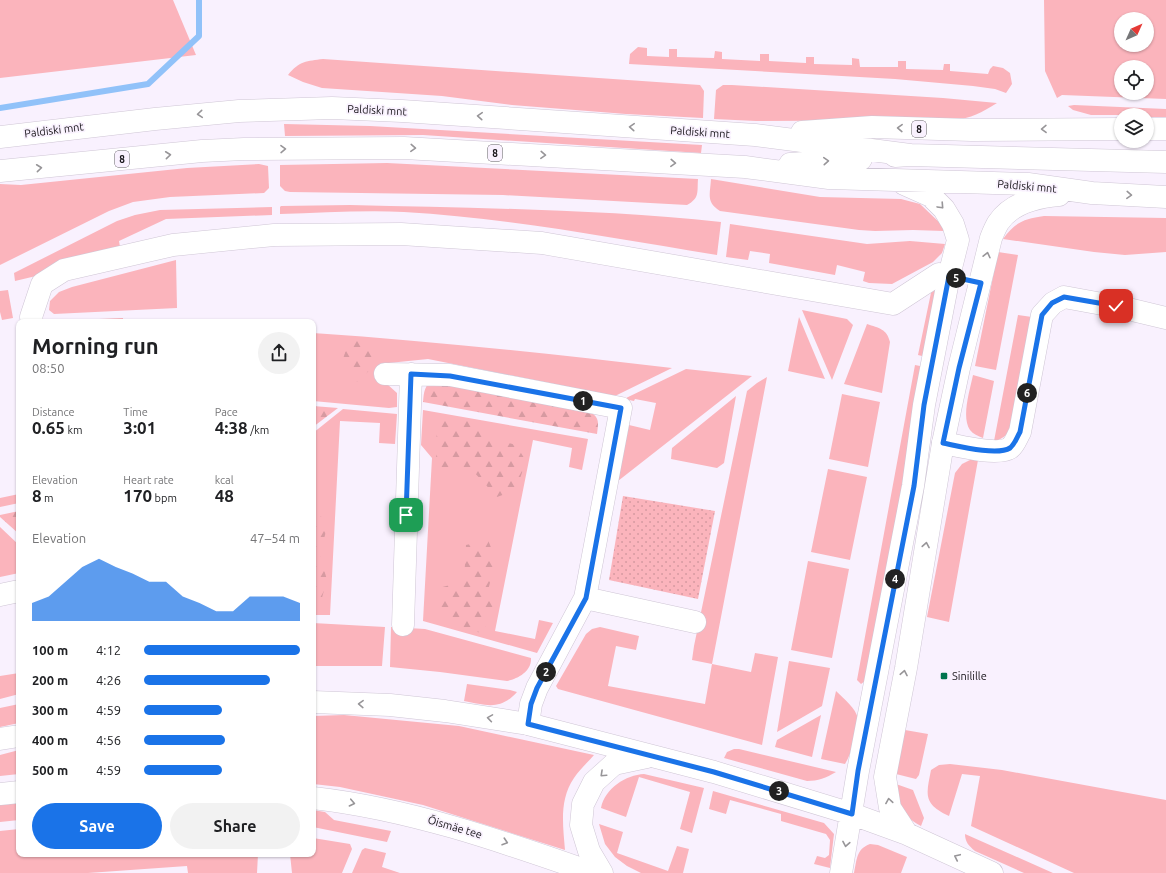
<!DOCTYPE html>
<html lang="en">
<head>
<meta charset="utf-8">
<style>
  body { margin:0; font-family:Ubuntu,sans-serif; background:#f2f2f2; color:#202124; height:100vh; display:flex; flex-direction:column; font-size:15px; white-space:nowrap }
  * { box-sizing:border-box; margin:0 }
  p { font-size:13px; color:#757577 }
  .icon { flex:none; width:22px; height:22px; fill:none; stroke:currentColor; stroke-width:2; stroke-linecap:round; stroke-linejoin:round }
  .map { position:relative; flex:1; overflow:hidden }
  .panel { position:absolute; left:16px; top:319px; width:300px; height:538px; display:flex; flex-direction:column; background:#fff; border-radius:8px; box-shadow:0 1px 3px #0004 }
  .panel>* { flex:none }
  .needle { width:26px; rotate:45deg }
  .controls { position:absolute; left:1114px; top:12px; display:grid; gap:8px }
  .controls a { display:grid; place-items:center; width:40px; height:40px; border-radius:50%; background:#fff; box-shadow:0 1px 3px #0004; font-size:20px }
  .pin { position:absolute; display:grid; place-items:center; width:34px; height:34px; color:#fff; margin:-17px; border-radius:8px; box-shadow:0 2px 6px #0006 }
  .km { position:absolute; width:20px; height:20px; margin:-10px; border-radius:50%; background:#222; color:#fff; font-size:11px; line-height:20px; text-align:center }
  .round { display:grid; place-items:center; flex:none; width:42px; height:42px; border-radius:21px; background:#f2f2f2 }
  .head { display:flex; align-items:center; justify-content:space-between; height:68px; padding:0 16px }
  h1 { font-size:22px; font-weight:600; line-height:30px }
  .figures { display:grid; grid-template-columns:repeat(3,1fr); gap:6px; height:68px; padding:4px 16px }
  .figures div { display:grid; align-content:center }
  .figures b { font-size:17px; font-weight:600 }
  .figures small { font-size:11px; font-weight:400 }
  .figures p { font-size:11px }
  .chart { height:112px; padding:8px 16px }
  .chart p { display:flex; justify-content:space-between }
  .chart svg { width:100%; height:72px; margin-top:4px; fill:#1a73e8; opacity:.7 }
  .cta { display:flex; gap:8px; margin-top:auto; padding:8px 16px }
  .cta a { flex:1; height:46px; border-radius:24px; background:#1a73e8; color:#fff; font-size:16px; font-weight:600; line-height:46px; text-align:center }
  .cta a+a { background:#f2f2f2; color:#202124 }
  ul { padding:0 16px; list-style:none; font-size:13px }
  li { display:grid; grid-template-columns:64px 48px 1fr; align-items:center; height:30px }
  li i { height:10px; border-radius:5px; background:#1a73e8 }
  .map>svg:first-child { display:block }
  .grass { fill:#fbb4bc; fill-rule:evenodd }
  .forest { fill:url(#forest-firs) }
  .park { fill:url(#park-dots) }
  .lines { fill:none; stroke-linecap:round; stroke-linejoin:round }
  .stream { stroke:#91c2f9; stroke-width:6 }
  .minor-casing { stroke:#cfc6d5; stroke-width:23 }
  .major-casing { stroke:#cfc6d5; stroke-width:23 }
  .minor { stroke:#fff; stroke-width:22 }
  .major { stroke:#fff; stroke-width:22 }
  .oneway { stroke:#979598 }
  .route-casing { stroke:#fff; stroke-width:8 }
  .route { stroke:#1a73e8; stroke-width:5 }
  .poi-dot { fill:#00744e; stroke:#f9f1fe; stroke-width:1.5 }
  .labels { text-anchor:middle; stroke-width:3.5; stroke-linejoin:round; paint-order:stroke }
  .shield { fill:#f9f1fe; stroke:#5b565e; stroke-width:1 }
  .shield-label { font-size:10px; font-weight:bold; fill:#171419 }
  .street-label { font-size:11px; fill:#171419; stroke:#f9f1fe }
  .poi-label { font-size:11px; fill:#171419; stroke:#f9f1fe; text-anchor:start }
</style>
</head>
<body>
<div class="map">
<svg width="1166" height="873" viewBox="0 0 1166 873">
  <defs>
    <pattern id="forest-firs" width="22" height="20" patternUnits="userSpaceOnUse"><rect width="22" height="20" fill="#fbb4bc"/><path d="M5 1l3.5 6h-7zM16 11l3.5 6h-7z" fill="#d69aa1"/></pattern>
    <pattern id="park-dots" width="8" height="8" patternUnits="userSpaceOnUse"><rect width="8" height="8" fill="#fbb4bc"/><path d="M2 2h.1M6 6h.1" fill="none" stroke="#d69aa1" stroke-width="1.8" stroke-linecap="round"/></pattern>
  </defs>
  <rect width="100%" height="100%" fill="#f9f1fe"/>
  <path class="grass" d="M 0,0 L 173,0 L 196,55 L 0,78 Z
    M 1044,0 L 1166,0 L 1166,99 L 1062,95 L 1057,98 L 1045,71 ZM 1121,19 L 1147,19 L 1147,45 L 1121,45 ZM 1121,67 L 1147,67 L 1147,93 L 1121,93 Z
    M 638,47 L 647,48 L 647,56 L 669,57 L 669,49 L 677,49 L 677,57 L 714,58 L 715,51 L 722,52 L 722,59 L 760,61 L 760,54 L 769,54 L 769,61 L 806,63 L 806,57 L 814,57 L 814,64 L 852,65 L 852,58 L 859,59 L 860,67 L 898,67 L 898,61 L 906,61 L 906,69 L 943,70 L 944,64 L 950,64 L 950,71 L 988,74 L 990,69 L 993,66 L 1003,68 L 1010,73 L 1012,84 L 1006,93 L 995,89 L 973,86 L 895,79 L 629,64 L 630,54 Z
    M 323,59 L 700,85 L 704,91 L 703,118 L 626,114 L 512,105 L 442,96 L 322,88 L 303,82 L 288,75 C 299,61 307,61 323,59 Z
    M 723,85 L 732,85 L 943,98 L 997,103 C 981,113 972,118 953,120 L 756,121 L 714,119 L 716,90 Z
    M 1074,105 L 1166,109 L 1166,117 L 1147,117 L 1147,115 L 1091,115 L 1073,110 L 1068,106 Z
    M 284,124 L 370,126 L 702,145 L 701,153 L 423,135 L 285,136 Z
    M 387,163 L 698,179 C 697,192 700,198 687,205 L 503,195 L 290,192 L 285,191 L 280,186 L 280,165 Z
    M 259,164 L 268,166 L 269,188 L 264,193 L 170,197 L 133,202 L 109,211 L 0,265 L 0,184 L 21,185 L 187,168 Z
    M 711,179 L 820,197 L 901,199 L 920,204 L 940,223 L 944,231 L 913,230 L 875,231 L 859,230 L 720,211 C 706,202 710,195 711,179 Z
    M 350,205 C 474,208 598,209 721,222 L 717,255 C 613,238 509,218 404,212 C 363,210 321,213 280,214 L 280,207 L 281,206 Z
    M 272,207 L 272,215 L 166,219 L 119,241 L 120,247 L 36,276 L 15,281 L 14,273 L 117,221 L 135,215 L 160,210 Z
    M 1044,216 L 1166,218 L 1166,252 L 1125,255 L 1094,252 L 1003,239 C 1015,222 1024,219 1044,216 Z
    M 730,224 L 867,244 L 910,241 L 945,244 L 942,253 L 933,262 L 892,284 L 869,283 L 863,281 L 865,272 L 837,265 L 835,275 L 769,263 L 770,254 L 750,251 L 748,260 L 726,257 Z
    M 998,252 L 1018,255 L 996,370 L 975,366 Z
    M 176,260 L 177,308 L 54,314 L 49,310 L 50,301 L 59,292 L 72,287 Z
    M 932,288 L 938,288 L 926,357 L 918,355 Z
    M 8,290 L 13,318 L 2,320 L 0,312 L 0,291 Z
    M 802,310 L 847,319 L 853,325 L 832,380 Z
    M 1018,315 L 1032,317 L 1011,429 C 1006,435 1002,440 994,441 Z
    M 799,317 L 825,379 L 788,371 Z
    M 123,318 L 123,322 L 75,322 L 75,320 Z
    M 867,324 C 879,328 887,329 890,342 L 882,393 L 844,384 Z
    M 313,333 C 433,341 552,354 672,368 L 615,396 L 428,359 L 379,364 L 377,382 L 387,384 L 397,393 L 397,407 L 389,408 L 313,401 Z
    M 915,365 L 925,367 L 865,681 L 861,684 L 857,680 Z
    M 686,369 L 752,376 L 618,481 L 629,425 L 650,430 L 656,403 L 635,399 L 634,401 L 624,399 Z
    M 973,375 L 994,381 L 983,438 C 978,436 973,434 970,430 C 961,417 970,390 973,375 Z
    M 767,377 L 712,664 L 751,672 L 755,653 L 778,657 L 762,745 L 558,689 L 556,686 L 586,634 L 592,629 L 600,627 L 639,636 L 636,650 L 616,646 L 608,686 L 705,704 L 712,664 L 692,660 L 694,646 L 747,391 L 757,383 Z
    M 842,394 L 880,402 L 868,467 L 829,459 Z
    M 736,396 L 724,463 L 717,468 L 671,459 L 672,448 Z
    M 343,409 L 397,414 L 395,444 L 379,443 L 380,423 L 340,421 L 330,615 L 313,615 L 313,433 Z
    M 423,410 L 588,439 L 582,470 L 569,467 L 572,448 L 533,440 L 495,631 L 535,639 L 539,620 L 553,623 L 537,653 L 423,621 L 432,458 L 421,445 Z
    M 970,460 L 978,460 L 949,622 L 927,617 L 955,473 L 962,464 Z
    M 828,469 L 867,477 L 850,560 L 811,552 Z
    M 19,494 L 19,503 L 0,507 L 0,498 Z
    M 0,527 L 19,545 L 19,573 L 0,577 Z
    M 808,561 L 849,569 L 832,658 L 791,650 Z
    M 313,623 L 385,627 L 382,666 L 313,666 Z
    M 391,627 L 425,629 L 531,658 C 532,671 518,679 507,681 L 440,672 L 390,667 Z
    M 789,661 L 830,668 L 822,706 L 777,732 Z
    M 19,673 L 19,694 L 0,699 L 0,676 Z
    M 467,684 L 510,690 L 517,692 C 500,711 486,705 464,701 Z
    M 836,691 C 844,699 856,708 858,719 C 855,735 853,751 845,764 L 821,759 Z
    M 19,704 L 19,723 L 0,727 L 0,708 Z
    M 344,715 L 459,726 L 594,755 C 588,762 579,770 574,778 C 559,800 563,825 565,850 L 423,805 L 340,787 L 313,784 L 313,716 Z
    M 821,715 L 812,757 L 775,747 L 777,740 Z
    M 905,730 L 928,734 L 919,775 L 916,779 L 896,774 Z
    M 734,749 L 739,749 L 836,772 C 826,778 818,781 807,781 L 724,758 L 727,752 Z
    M 19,750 L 19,774 L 0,776 L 0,755 Z
    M 950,764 L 1002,770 L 1166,800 L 1166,873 L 1074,873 L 971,826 L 980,776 L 962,774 L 949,816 C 923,804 926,795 931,770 L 939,765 Z
    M 644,774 L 704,788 L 692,833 L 680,829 L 690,792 L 639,777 L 626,817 L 601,808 C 605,788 626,775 644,774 Z
    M 896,784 L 913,790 L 924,818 L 921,826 C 901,815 900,806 896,784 Z
    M 713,791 L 824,823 L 834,834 L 830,868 L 814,864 L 817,856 L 825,858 L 829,855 L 830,840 L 826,834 L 781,821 L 781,814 L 730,800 L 726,814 L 709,809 Z
    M 19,803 L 19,820 L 0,822 L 0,805 Z
    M 313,810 L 325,812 L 334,820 L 391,831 L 387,842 L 313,827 Z
    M 599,824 L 623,832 L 617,853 L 668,871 L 677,846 L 689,849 L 683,873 L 641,873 L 627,866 L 615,857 L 605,844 Z
    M 19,829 L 19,854 L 258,854 L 257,873 L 188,873 L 187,866 L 88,873 L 0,873 L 0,831 Z
    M 965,834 L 1053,873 L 1024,873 L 975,851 C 969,846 965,842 965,834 Z
    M 313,838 L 350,844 L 352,849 L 342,873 L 292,873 L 290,854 L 313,854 Z
    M 870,844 L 878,845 L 907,857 L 901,873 L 854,873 C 857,860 856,849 870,844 Z
    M 365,848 L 386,853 L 382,867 L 400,873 L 352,873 L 362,850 Z"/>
  <path class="forest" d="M 349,340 L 375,341 L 374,366 L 357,382 L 343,359 Z
    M 434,380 L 587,409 C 599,418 599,419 597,434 L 423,402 C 424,392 424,385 434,380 Z
    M 313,406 L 338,408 L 313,427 Z
    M 437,417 L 480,422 L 486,437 L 516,445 L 526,461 L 516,490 L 497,497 L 472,470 L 436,468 Z
    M 19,511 L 19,534 L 0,517 L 0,515 Z
    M 313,512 L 319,513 L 327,527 L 320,555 L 327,580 L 321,601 L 313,606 Z
    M 488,540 L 496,560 L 487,594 L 493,606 L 483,633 L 460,629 L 439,617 L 439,588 L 464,581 L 466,545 Z"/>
  <path class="park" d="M 623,496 L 715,511 L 698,599 L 609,580 Z"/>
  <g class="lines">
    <path class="stream" d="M 0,108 L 148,84 L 199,36 L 199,0"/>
    <g class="minor-casing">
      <path id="minor" d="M 32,322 L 31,317 L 42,284 L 64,270 L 173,245 L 274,235 L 401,234 L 542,243 L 893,304 L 939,274 L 949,276
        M 385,374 L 450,375 L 621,408 L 585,598 L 537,688 L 531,704 L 528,724
        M 943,443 C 958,446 998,456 1010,448 C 1015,444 1017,437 1020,432 L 1042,315 L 1053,303 L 1064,297 L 1124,308 L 1166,318
        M 0,595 L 19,591
        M 585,598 L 695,622
        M 403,625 L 411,374"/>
    </g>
    <g class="major-casing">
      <path id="major" d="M 1147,129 L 1166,129
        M 802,132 L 872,127 L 972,130 L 1121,129
        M 0,137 L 155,119 L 239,111 L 332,108 L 402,111 L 755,135 L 910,155
        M 895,156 L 910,155 L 1166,162
        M 790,164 L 861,159
        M 0,171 L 202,151 L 244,149 L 404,148 L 745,167 L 829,178 L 1028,184 L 1092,193 L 1166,197
        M 313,702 L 390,705 L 445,711 L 528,724 L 714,772 L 852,814 L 907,834 L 992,873
        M 0,739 L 19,736
        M 0,794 L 19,792
        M 313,798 C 410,809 501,841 593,873
        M 907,834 L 890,808 L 885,777 L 906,668 L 943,443 L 959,368 L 991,238 C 993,233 995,228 998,223 C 1011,203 1036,197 1059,195
        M 602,873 L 589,851 L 581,825 L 583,804 L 594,782 L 614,764 L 647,757
        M 841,873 L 858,771 L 913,486 L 924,405 L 949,276 L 958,240 L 953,224 L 944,209 L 931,196 L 904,184"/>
    </g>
    <use href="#minor" class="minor"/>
    <use href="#major" class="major"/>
  </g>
  <defs><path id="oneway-chevron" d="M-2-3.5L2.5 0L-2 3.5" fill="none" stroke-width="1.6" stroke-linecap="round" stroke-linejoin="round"/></defs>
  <g class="oneway">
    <use href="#oneway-chevron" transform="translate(200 114) rotate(175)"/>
    <use href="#oneway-chevron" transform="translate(480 116) rotate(-176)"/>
    <use href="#oneway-chevron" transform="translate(632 127) rotate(-176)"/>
    <use href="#oneway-chevron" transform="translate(900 128) rotate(-178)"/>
    <use href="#oneway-chevron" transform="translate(1044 129) rotate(179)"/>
    <use href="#oneway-chevron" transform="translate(413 148) rotate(3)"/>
    <use href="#oneway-chevron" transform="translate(283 149) rotate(-1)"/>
    <use href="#oneway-chevron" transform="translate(168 155) rotate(-6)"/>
    <use href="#oneway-chevron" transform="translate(543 155) rotate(3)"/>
    <use href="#oneway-chevron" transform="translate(826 161) rotate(-4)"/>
    <use href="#oneway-chevron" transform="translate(673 163) rotate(3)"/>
    <use href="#oneway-chevron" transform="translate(39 168) rotate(-6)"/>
    <use href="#oneway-chevron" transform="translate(1129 195) rotate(3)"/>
    <use href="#oneway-chevron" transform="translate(941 206) rotate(47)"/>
    <use href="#oneway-chevron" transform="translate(987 255) rotate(-77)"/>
    <use href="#oneway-chevron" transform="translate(926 545) rotate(-80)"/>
    <use href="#oneway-chevron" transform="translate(904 673) rotate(-79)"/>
    <use href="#oneway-chevron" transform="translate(361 704) rotate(-178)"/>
    <use href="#oneway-chevron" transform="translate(490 718) rotate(-171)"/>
    <use href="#oneway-chevron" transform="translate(603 774) rotate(137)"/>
    <use href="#oneway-chevron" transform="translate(889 801) rotate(-99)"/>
    <use href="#oneway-chevron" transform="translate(352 803) rotate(12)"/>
    <use href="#oneway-chevron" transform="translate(505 842) rotate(18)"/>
    <use href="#oneway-chevron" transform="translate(846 844) rotate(100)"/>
    <use href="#oneway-chevron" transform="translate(957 857) rotate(-155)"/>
  </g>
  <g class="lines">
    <g class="route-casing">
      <path id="route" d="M 406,515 L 411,374 L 450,376 L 621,408 L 586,598 L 537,688 L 531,704 L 528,724 L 714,772 L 852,814 L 858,771 L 914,486 L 924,405 L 949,276 L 981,283 L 959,368 L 943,443 C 958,446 997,456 1010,448 C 1015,444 1017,437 1020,432 L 1042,315 L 1052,303 L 1064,297 L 1116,306"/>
    </g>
    <use href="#route" class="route"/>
  </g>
  <rect class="poi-dot" x="940" y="672" width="8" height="8" rx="2"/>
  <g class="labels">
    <g class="shield">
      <rect x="912" y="121" width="14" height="16" rx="3"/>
      <rect x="488" y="145" width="14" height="16" rx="3"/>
      <rect x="115" y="151" width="14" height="16" rx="3"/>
    </g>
    <g class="shield-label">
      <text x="919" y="133">8</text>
      <text x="495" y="157">8</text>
      <text x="122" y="163">8</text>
    </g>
    <g class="street-label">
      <text transform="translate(377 110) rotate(3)" y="4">Paldiski mnt</text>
      <text transform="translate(54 130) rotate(-7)" y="4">Paldiski mnt</text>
      <text transform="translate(700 132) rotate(4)" y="4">Paldiski mnt</text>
      <text transform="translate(1027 186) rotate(5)" y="4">Paldiski mnt</text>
      <text transform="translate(455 827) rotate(16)" y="4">Õismäe tee</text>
    </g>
    <g class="poi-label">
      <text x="952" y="680">Sinilille</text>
    </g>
  </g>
</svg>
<div class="controls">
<a><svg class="needle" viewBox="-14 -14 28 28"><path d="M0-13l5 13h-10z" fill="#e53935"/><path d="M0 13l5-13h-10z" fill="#757577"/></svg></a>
<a><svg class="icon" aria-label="locate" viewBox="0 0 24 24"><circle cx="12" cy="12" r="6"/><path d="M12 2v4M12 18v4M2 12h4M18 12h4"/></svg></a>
<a><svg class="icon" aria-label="layers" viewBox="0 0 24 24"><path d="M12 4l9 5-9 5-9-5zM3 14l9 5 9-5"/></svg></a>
</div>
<div class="pin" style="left:406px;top:515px;background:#1e9e55"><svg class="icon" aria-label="arrive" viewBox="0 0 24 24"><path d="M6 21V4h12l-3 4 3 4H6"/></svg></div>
<div class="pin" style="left:1116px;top:306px;background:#d93025"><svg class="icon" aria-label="check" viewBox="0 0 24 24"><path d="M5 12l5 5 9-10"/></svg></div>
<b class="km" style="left:583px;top:401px">1</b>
<b class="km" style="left:546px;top:672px">2</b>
<b class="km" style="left:779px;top:791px">3</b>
<b class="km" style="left:895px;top:579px">4</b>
<b class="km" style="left:956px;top:278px">5</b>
<b class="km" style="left:1027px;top:393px">6</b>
<section class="panel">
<div class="head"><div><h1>Morning run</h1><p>08:50</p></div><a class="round"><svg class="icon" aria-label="share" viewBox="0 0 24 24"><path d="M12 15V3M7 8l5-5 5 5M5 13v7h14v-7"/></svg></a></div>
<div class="figures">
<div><p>Distance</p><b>0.65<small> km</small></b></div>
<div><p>Time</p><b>3:01</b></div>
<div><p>Pace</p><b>4:38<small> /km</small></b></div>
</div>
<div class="figures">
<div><p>Elevation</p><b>8<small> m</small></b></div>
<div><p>Heart rate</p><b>170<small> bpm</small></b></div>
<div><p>kcal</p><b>48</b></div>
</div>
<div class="chart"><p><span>Elevation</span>47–54 m</p>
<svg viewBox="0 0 160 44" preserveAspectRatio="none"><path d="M0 44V33L10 29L20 20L30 11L40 6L50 11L60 15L70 20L80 20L90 29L100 33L110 38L120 38L130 29L140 29L150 29L160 33V44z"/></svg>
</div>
<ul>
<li><b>100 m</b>4:12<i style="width:100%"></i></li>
<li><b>200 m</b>4:26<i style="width:81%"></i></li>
<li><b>300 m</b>4:59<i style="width:50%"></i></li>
<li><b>400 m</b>4:56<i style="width:52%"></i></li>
<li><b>500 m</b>4:59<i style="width:50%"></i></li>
</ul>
<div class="cta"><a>Save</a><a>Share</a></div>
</section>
</div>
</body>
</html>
